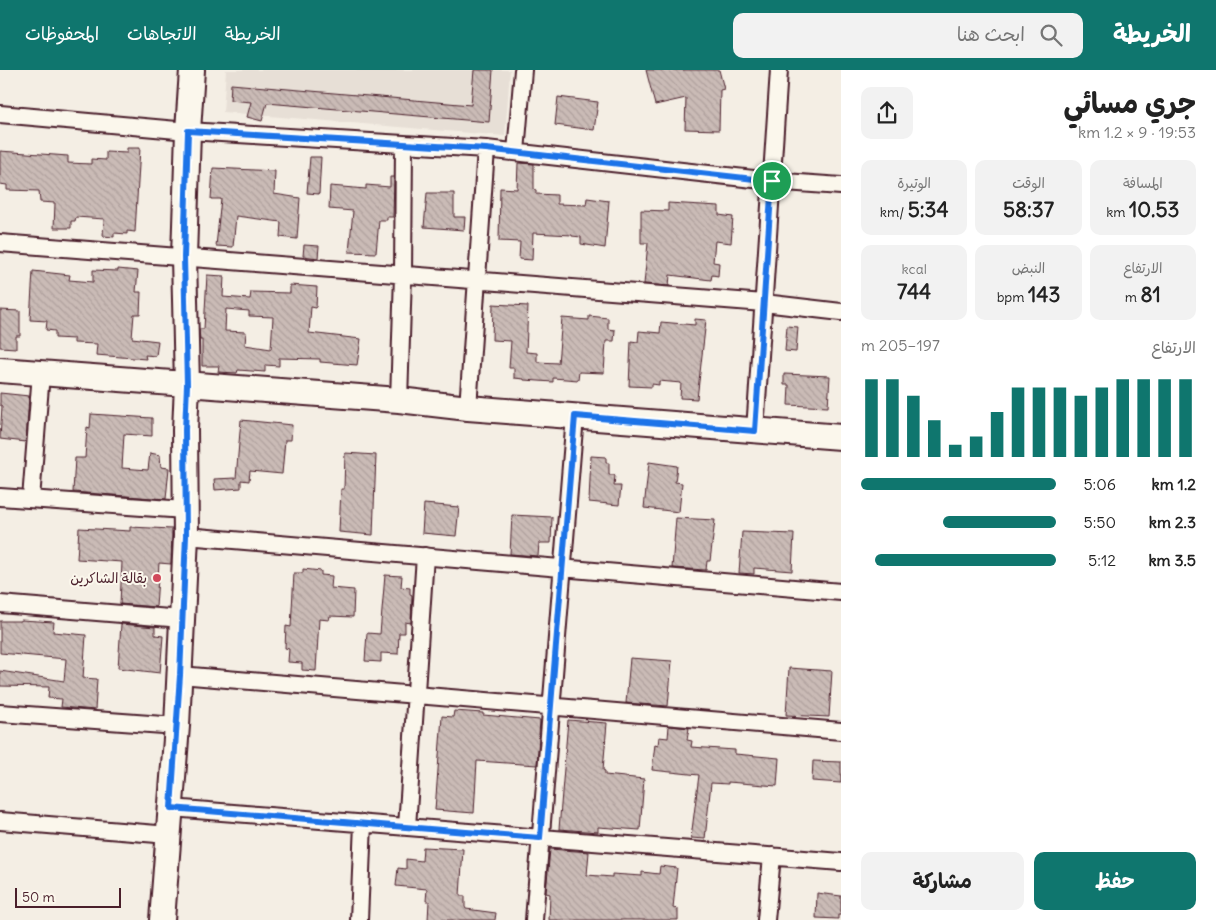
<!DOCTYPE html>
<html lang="ar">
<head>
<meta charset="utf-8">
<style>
  body { margin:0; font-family:Delius,"Playpen Sans Arabic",sans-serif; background:#f2f2f2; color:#222; direction:rtl; height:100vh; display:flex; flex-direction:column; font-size:19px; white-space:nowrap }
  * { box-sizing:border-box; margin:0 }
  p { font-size:16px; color:#767676 }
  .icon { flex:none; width:28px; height:28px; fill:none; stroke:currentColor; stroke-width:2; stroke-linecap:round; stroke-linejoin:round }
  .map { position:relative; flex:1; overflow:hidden; direction:ltr }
  .side { display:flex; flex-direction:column; background:#fff; width:375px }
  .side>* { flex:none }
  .scale { position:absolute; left:15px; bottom:12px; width:106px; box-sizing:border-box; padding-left:5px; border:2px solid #4a1f2b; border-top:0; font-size:14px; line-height:18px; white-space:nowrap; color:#4a1f2b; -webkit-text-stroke:4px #fbf7ec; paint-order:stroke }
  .pin { position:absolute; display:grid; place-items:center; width:42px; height:42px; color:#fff; margin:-21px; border:2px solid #fff; border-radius:50%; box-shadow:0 1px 5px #0007 }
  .round { display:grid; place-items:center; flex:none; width:52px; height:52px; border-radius:10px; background:#f2f2f2 }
  .summary { display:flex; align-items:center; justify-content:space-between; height:85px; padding:0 20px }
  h1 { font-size:28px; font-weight:700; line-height:38px }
  .stats { display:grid; grid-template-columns:repeat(3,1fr); gap:8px; height:85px; padding:5px 20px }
  .stats div { display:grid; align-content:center; border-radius:10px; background:#f2f2f2; text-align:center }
  .stats b { font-size:21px; font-weight:700 }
  .stats small { font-size:14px; font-weight:400 }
  .stats p { font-size:14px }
  .chart { height:140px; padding:10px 20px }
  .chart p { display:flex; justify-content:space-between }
  .chart svg { width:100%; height:90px; margin-top:5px; stroke:#0f766e; stroke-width:6 }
  .button { display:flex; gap:10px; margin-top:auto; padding:10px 20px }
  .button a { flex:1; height:58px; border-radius:10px; background:#0f766e; color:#fff; font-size:20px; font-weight:700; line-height:58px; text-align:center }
  .button a+a { background:#f2f2f2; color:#222 }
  ul { padding:0 20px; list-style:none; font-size:16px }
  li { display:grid; grid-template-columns:80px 60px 1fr; align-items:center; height:38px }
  li i { height:12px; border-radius:6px; background:#0f766e }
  header { display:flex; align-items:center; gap:30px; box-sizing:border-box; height:70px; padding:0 25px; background:#0f766e; color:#fff }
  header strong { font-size:24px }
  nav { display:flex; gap:28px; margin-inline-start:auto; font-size:18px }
  .search { width:350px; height:45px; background:#f2f2f2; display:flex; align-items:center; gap:12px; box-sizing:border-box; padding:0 18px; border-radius:10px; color:#767676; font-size:19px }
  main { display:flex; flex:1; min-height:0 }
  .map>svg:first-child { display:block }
  .built { fill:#e7dfd6 }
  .building { fill:url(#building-back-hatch); stroke:#4a1f2b; fill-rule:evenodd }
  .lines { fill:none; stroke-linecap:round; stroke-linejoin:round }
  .street-casing { stroke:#4a1f2b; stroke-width:20 }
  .secondary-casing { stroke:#4a1f2b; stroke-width:28 }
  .street { stroke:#fbf7ec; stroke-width:16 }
  .secondary { stroke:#fbf7ec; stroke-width:24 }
  .route-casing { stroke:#fff; stroke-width:10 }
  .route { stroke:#1a73e8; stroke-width:6 }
  .poi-dot { fill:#d1495b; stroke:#fbf7ec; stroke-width:2 }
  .labels { text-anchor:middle; stroke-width:4; stroke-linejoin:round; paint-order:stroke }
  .poi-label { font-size:14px; fill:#4a1f2b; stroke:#fbf7ec; text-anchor:end }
</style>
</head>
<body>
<header>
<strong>الخريطة</strong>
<div class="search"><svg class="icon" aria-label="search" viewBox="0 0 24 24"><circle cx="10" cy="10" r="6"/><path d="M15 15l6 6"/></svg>ابحث هنا</div>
<nav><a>الخريطة</a><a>الاتجاهات</a><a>المحفوظات</a></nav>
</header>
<main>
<section class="side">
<div class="summary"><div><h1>جري مسائي</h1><p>19:53 · 9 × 1.2 km</p></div><a class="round"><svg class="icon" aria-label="share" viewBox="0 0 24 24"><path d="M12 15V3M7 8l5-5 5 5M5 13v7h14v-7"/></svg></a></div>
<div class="stats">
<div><p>المسافة</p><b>10.53<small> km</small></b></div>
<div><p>الوقت</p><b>58:37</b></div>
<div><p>الوتيرة</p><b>5:34<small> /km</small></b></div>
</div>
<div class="stats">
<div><p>الارتفاع</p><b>81<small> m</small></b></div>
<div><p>النبض</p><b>143<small> bpm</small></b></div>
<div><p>kcal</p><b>744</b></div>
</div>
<div class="chart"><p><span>الارتفاع</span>197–205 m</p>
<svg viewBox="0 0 160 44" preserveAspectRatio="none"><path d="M5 44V6M15 44V6M25 44V14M35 44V26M45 44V38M55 44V34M65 44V22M75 44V10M85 44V10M95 44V10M105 44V14M115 44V10M125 44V6M135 44V6M145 44V6M155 44V6"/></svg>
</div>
<ul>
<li><b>1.2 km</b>5:06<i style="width:100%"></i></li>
<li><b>2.3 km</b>5:50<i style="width:58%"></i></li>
<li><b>3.5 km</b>5:12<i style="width:93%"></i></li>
</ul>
<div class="button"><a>حفظ</a><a>مشاركة</a></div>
</section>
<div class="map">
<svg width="841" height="850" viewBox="0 0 841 850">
  <defs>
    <pattern id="building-back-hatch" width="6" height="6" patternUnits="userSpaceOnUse" patternTransform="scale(1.25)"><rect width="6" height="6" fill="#cabbb6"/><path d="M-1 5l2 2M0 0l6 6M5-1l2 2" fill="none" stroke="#afa09d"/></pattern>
  </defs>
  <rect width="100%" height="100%" fill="#f4eee4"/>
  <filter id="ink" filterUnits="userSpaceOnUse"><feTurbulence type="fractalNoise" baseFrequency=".02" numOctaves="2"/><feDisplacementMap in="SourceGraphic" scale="10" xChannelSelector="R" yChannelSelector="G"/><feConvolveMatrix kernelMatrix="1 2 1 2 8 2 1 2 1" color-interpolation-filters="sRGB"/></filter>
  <g filter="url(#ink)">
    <path class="built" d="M 226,0 L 510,0 L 505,66 L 223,42 Z"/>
    <path class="building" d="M 474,0 L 493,0 L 489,52 L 267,33 L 262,51 L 247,47 L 251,32 L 230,30 L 231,14 L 471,35 Z
      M 646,0 L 719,0 L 724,19 L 720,20 L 719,60 L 685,59 L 686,28 L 655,35 Z
      M 558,27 L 598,32 L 594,60 L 555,55 Z
      M 127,78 L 140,78 L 135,162 L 127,161 L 127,164 L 114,163 L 114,167 L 103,166 L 104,149 L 76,147 L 75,151 L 71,151 L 71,158 L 54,158 L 55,133 L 40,132 L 39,121 L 7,120 L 7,115 L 0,114 L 0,81 L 68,86 L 68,93 L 91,94 L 91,89 L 106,90 L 106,82 L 127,83 Z
      M 310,87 L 321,87 L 319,124 L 307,123 Z
      M 518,93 L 534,94 L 534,119 L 536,120 L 536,124 L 557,125 L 557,134 L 586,135 L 587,128 L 609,131 L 605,178 L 581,174 L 581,167 L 572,166 L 572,165 L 533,163 L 532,190 L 519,189 L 520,172 L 499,171 L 500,118 L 517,119 Z
      M 213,98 L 275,101 L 274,124 L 300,128 L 297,169 L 280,167 L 281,152 L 236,146 L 233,177 L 216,176 L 221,129 L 211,129 Z
      M 390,107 L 394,107 L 393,147 L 387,147 L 387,150 L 379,150 L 376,183 L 349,182 L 353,141 L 329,139 L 330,116 L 366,119 L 366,115 L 390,117 Z
      M 427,123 L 454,123 L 454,147 L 465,147 L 464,160 L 424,157 Z
      M 668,133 L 719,136 L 719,145 L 733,147 L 731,173 L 715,171 L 713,192 L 719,193 L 718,206 L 712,205 L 711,210 L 670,205 L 669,216 L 644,214 L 648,173 L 641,173 L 641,140 L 668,141 Z
      M 304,175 L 319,176 L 318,188 L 303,186 Z
      M 118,199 L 138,201 L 136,222 L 141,222 L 140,244 L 134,244 L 132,268 L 158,271 L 156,286 L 145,285 L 146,289 L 96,285 L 97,274 L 74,273 L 74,269 L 55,268 L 55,261 L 46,260 L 47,251 L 30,250 L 33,201 L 70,205 L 69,210 L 93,212 L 93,200 L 118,201 Z
      M 207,205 L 224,206 L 223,227 L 250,229 L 251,222 L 290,223 L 290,215 L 317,217 L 316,238 L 311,237 L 309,263 L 361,269 L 357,295 L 320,292 L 320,289 L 279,288 L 279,296 L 265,295 L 265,302 L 238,300 L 237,303 L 218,302 L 219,296 L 202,296 L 202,270 L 200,270 L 199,259 L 204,259 ZM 226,239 L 249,241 L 249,246 L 273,247 L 271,279 L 245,275 L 246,262 L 225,261 Z
      M 493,234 L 528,236 L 526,282 L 537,283 L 537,292 L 558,293 L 562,248 L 589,250 L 589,246 L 608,248 L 608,259 L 615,260 L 614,271 L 606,271 L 604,303 L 579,302 L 578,310 L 553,308 L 553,312 L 524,310 L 524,309 L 514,308 L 514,298 L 509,298 L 511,271 L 492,270 Z
      M 0,240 L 20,241 L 20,266 L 16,266 L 16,278 L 0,277 Z
      M 695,249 L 706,250 L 697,329 L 680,328 L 681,313 L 659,311 L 659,315 L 652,314 L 652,317 L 629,316 L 631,271 L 638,272 L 639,261 L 660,263 L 661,252 L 695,255 Z
      M 787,256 L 798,257 L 796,282 L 785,281 Z
      M 784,304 L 830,306 L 828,337 L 788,335 L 789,315 L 784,315 Z
      M 0,323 L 29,326 L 26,372 L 0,369 L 2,336 L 0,335 Z
      M 91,344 L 152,348 L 152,366 L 124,364 L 122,398 L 148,400 L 150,383 L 160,385 L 161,397 L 169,398 L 166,429 L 73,422 L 75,388 L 85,388 L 87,357 L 90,358 Z
      M 241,350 L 292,355 L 291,370 L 285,370 L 282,404 L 250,401 L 249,411 L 241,410 L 241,418 L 215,420 L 214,409 L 236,408 Z
      M 345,383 L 376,385 L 373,465 L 339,462 L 341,419 L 344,419 Z
      M 591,386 L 606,387 L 606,393 L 609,393 L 609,405 L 615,405 L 614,416 L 621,416 L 619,435 L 589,432 Z
      M 649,392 L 677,396 L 675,412 L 682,413 L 679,442 L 644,438 Z
      M 424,434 L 459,437 L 456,466 L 422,463 Z
      M 512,445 L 552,447 L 551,473 L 539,473 L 538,486 L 510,484 Z
      M 676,448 L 715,450 L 710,491 L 707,491 L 706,500 L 672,498 Z
      M 130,457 L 172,459 L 171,494 L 159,493 L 156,537 L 120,534 L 122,492 L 77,489 L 79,458 L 130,461 Z
      M 742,462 L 794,464 L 792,501 L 754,498 L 754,504 L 739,503 Z
      M 303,499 L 321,501 L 321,505 L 332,506 L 331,518 L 354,520 L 353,547 L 330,546 L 329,550 L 319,549 L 316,601 L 302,600 L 302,593 L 288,592 L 289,579 L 285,578 L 286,556 L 291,557 L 294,503 L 303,503 Z
      M 385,505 L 402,506 L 401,517 L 410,518 L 410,524 L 412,525 L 411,553 L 405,552 L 405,563 L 399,563 L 398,584 L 381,583 L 381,592 L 365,591 L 367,563 L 380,564 Z
      M 21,550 L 54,552 L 53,562 L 86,565 L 83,608 L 97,609 L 95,640 L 61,637 L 62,629 L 48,628 L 49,617 L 0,616 L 0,601 L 64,611 L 66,589 L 0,583 L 0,551 L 21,551 Z
      M 121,554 L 155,557 L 155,565 L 163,566 L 160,603 L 118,598 Z
      M 630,588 L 672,591 L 668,636 L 626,633 Z
      M 789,598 L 832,601 L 829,647 L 786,645 Z
      M 454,641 L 483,643 L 483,645 L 540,650 L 537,695 L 477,691 L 474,743 L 435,740 L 442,646 L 453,647 Z
      M 568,650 L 607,653 L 603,700 L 605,701 L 605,705 L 644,709 L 640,760 L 598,757 L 598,762 L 559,759 Z
      M 669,656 L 689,658 L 687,670 L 692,671 L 691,677 L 735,680 L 735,684 L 779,688 L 777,716 L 728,712 L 728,714 L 711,713 L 705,769 L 691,768 L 699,705 L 652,700 L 655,674 L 658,675 L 659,667 L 668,668 Z
      M 813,691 L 841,692 L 841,713 L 812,711 Z
      M 423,777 L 463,779 L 460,826 L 465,826 L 465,837 L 466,839 L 496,843 L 495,850 L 428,850 L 429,831 L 426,831 L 427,819 L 396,816 L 398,798 L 406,799 L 406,789 L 422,791 Z
      M 550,779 L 589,782 L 587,805 L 612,807 L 612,804 L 642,806 L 642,802 L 659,804 L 660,796 L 677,798 L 673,838 L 678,839 L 678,850 L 549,850 L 550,824 L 546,823 Z
      M 817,823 L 841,826 L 841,845 L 838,845 L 838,849 L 816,848 Z"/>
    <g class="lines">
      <g class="street-casing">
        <path id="street" d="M 0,44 L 188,61 L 486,79 L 771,111 L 841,116
          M 516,82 L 523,0
          M 0,173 L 764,233 L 841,242
          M 399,330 L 403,205 L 404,75
          M 468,338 L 486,79
          M 755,361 L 779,0
          M 0,427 L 185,440
          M 31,429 L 41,303
          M 186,466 L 841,522
          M 0,534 L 182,549
          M 180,605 L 841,661
          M 0,643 L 177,656
          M 171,738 L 841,792
          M 0,751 L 169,765
          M 407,757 L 425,486
          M 359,850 L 363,753
          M 534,850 L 575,346
          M 766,850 L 772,786"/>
      </g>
      <g class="secondary-casing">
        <path id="secondary" d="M 0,300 L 399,330 L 468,338 L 841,367
          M 162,850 L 177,656 L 186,466 L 185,360 L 187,315 L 184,187 L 188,61 L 192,0"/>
      </g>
      <use href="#street" class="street"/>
      <use href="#secondary" class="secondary"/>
    </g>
  </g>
  <g class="lines" filter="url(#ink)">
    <g class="route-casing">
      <path id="route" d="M 188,61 L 486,79 L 772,111 L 755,361 L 575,346 L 540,768 L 171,738 L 180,605 L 186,466 L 185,360 L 187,315 L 184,187 Z"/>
    </g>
    <use href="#route" class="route"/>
  </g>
  <circle class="poi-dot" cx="157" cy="508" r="5"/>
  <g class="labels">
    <g class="poi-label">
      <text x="147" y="513">بقالة الشاكرين</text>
    </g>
  </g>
</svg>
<div class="scale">50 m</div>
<div class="pin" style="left:772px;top:111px;background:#1e9e55"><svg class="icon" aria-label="arrive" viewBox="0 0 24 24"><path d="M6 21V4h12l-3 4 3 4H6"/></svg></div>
</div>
</main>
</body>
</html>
